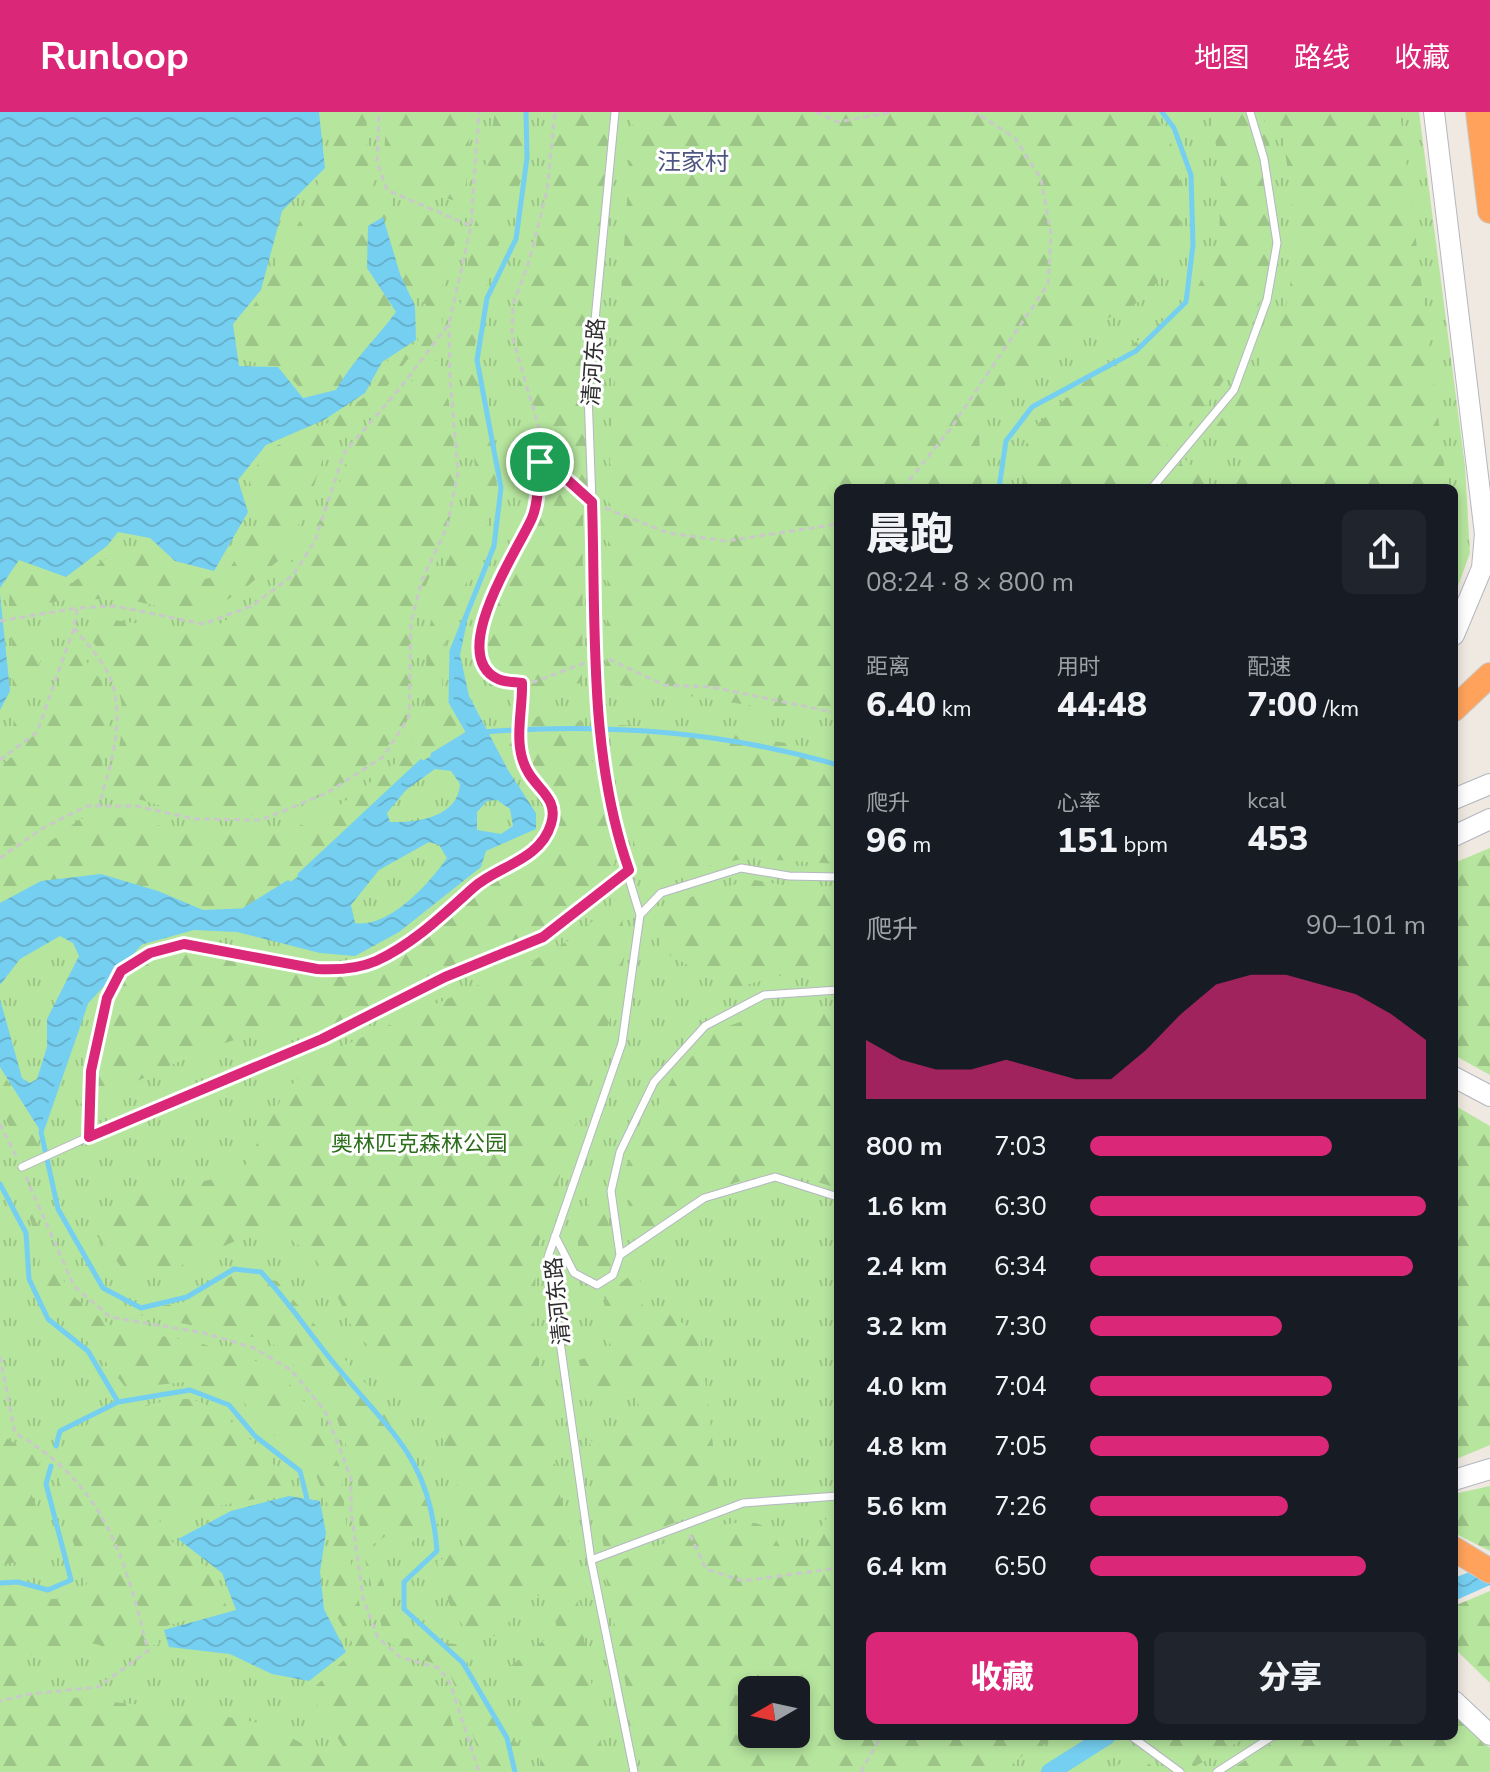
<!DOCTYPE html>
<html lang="zh">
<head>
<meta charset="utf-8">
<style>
  body { margin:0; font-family:"Nunito Sans","Noto Sans SC",sans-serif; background:#20242c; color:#f1f3f6; height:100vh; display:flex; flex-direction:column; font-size:30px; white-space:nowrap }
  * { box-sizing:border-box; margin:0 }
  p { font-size:26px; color:#9ea1a6 }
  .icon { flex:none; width:44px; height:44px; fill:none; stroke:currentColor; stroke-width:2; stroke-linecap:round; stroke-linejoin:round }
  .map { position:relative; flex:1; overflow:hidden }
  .sheet { position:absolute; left:834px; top:372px; width:624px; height:1256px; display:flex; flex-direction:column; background:#171b24; border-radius:12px; box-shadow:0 4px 12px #0003 }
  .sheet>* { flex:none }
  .needle { width:52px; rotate:261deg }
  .buttons { position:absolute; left:738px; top:1564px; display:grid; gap:16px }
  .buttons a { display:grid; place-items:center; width:72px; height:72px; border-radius:12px; background:#171b24; box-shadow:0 4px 12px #0003; font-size:40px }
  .pin { position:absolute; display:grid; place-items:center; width:68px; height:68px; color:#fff; margin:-34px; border:4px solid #fff; border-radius:50%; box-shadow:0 2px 8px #0007 }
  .round { display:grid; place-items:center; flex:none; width:84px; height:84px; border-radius:12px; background:#20242c }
  .headline { display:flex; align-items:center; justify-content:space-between; height:136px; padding:0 32px }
  h1 { font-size:44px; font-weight:800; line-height:60px }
  .metrics { display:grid; grid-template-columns:repeat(3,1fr); gap:12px; height:136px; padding:8px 32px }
  .metrics div { display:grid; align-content:center }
  .metrics b { font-size:34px; font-weight:800 }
  .metrics small { font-size:22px; font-weight:400 }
  .metrics p { font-size:22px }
  .chart { height:224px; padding:16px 32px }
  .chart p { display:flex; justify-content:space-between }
  .chart svg { width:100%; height:144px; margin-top:8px; fill:#db2777; opacity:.7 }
  .primary-button { display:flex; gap:16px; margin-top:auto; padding:16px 32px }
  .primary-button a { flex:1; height:92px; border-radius:12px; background:#db2777; color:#fff; font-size:32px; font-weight:800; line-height:92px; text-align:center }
  .primary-button a+a { background:#20242c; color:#f1f3f6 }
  ul { padding:0 32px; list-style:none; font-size:26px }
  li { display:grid; grid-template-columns:128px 96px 1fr; align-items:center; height:60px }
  li i { height:20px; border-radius:10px; background:#db2777 }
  header { display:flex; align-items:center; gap:48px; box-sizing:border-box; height:112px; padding:0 40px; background:#db2777; color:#fff }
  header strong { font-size:38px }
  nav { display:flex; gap:44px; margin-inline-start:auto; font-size:28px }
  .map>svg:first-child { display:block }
  .grass { fill:url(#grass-tufts); fill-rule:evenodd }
  .forest { fill:url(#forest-firs); fill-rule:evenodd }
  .water { fill:url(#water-waves); fill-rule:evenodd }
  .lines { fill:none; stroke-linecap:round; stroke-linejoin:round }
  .stream { stroke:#75cff0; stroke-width:5 }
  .canal { stroke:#75cff0; stroke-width:18 }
  .lane-casing { stroke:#b4b7c1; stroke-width:9 }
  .secondary-casing { stroke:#b4b7c1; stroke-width:22 }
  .highway-casing { stroke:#c9c9c9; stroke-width:26 }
  .path { stroke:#c9c9c9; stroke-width:3; stroke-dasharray:6 4; stroke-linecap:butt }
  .lane { stroke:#fff; stroke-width:7 }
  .secondary { stroke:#fff; stroke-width:20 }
  .highway { stroke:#ffa35c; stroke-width:24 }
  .path-bridge { stroke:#c9c9c9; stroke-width:3; stroke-dasharray:6 4; stroke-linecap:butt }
  .route-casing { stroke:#fff; stroke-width:16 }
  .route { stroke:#db2777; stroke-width:10 }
  .labels { text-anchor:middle; stroke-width:6; stroke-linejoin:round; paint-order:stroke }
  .street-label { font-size:22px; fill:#2e2e2e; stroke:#fff }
  .park-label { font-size:22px; fill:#2c6e1b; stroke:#fff }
  .neighbourhood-label { font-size:24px; fill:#4d5680; stroke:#fff }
</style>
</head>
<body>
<header>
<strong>Runloop</strong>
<nav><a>地图</a><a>路线</a><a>收藏</a></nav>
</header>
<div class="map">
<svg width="1490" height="1660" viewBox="0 0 1490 1660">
  <defs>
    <pattern id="grass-tufts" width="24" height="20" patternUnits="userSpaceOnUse" patternTransform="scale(2)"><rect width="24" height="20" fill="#b6e59e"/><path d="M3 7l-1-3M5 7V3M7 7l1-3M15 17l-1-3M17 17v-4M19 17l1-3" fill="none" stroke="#9dc588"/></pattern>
    <pattern id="forest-firs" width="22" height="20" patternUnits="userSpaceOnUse" patternTransform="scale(2)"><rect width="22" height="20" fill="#b6e59e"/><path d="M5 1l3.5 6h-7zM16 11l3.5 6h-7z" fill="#9dc588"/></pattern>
    <pattern id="water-waves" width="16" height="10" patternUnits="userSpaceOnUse" patternTransform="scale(2)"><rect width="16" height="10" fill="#75cff0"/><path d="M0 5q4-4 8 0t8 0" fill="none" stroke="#66b2ce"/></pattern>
  </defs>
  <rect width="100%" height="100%" fill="#efe9e1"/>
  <path class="grass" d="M 0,0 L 1419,0 L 1465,354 L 1470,441 L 1454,485 L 1454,376 L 838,376 L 838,1624 L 1454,1624 L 1454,1603 L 1490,1636 L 1490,1660 L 0,1660 ZM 752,1578 L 796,1578 L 796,1622 L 752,1622 Z"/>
  <path class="forest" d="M 331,0 L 367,0 L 366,40 L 374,80 L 393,90 L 370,149 L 400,206 L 340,275 L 306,283 L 283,257 L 244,248 L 240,212 L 259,186 L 314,82 L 333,35 Z
    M 386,0 L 471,0 L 465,91 L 403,76 L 388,68 L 384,53 Z
    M 495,0 L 524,0 L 521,63 L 492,154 L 475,233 L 498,380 L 443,538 L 442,583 L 459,613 L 456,637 L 338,722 L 303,755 L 287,786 L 232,806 L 0,800 L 0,768 L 80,707 L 131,705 L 180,720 L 237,723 L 295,716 L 340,693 L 401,647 L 424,607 L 427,528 L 439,468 L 468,405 L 475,354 L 456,217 Z
    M 553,0 L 612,0 L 583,405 L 582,571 L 495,581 L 471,540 L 523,427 L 536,343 L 519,272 L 516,198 L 534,144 L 547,71 Z
    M 633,0 L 1153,0 L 1169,22 L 1182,79 L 1179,137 L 1146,186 L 1084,219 L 1006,271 L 979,322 L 982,376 L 838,376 L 838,607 L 606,571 L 609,359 Z
    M 1210,0 L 1262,0 C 1271,35 1278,74 1276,110 C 1273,171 1245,243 1207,292 C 1183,322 1150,345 1126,376 L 1024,376 L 1020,348 L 1032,317 L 1080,274 L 1193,185 L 1219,131 L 1221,62 Z
    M 1278,0 L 1400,0 L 1447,376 L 1221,376 L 1247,350 L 1214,317 C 1240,282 1271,244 1284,201 C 1303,135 1290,66 1278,0 Z
    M 406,94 L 459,116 L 440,182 L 443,215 L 429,236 L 408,247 L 389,272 L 327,334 L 305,401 L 278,449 L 239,481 L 212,496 L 184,500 L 139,490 L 78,486 L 10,497 L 9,475 L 22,458 L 72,471 L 111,443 L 153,439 L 193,469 L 226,463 L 250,422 L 268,413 L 248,366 L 269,337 L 326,312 L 366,284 L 386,250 L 417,230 L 426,193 L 394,162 L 384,141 Z
    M 439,246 C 455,307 462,370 444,432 C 438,451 426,468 421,488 C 416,504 411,524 410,541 C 408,559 416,585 410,602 C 403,622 379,643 363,656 C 286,721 201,711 112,678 L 124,606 L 116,562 L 88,523 L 100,506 L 176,517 L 217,514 L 269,480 L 305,434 L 338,376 L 351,333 L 381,295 Z
    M 1185,347 L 1212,376 L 1154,376 Z
    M 53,512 L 14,625 L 11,517 Z
    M 75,535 L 100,567 L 108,609 L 100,661 L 87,690 L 25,723 L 0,743 L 0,654 C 42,628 59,579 75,535 Z
    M 539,604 L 583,610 L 615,751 L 594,781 L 543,826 L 314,925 C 263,896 131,974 80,998 L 87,930 L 103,873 L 140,840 L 198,830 L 340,863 L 383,849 L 454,800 L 505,741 L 539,728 L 547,702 L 499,624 Z
    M 608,612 C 685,618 763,622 838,643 L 838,752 L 747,746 L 648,766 L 620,695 Z
    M 1490,736 L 1490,963 L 1454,943 L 1454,751 Z
    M 755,768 L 798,776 L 838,779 L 838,859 L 784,863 L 733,876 L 659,838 L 667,796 L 702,780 Z
    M 619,785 L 626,835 L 618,882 L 537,1136 L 533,1219 L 606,1660 L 539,1660 L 543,1629 L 504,1559 L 557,1518 L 553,1494 L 530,1478 L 512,1487 L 510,1508 L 500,1523 L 472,1528 L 450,1494 L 437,1450 L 465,1434 L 455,1365 L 432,1295 L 355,1221 L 334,1177 L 314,1145 L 277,1117 L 242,1126 L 153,1166 L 122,1156 L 97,1124 L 139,1083 L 241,1061 L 285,980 L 318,945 L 536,847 L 575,825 Z
    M 775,898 L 838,899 L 838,1076 C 821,1072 801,1063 784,1063 C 727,1061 679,1099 634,1129 L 626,1054 L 674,963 L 717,918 Z
    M 0,957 L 30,1005 L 39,1038 L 23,1041 L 0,996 Z
    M 1454,993 L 1490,1014 L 1490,1333 L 1454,1348 Z
    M 22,1080 L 70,1182 L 114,1216 L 192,1229 L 250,1246 L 284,1265 L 316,1304 L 340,1355 L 352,1462 L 367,1522 L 391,1550 L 432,1565 L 444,1583 L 467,1660 L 0,1660 L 0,1480 C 40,1477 49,1502 87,1472 C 76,1430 47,1379 64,1335 C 72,1315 95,1310 113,1303 C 134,1296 163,1288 185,1287 C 221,1286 275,1354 296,1379 L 158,1406 L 171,1429 L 213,1460 L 227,1496 L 156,1517 L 159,1532 L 128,1540 L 87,1530 L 24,1545 L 19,1578 C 98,1591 179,1593 258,1611 C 294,1619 307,1646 349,1644 L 309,1580 L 356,1537 L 330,1493 L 330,1398 L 310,1348 L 261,1314 L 240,1285 L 185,1270 L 126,1276 L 94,1235 L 53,1200 L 39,1166 L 40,1140 Z
    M 592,1080 C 609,1107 618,1126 611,1158 L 599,1165 C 562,1142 583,1115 592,1080 Z
    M 639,1156 L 644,1205 L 666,1200 L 700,1223 L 720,1393 L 604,1438 L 590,1329 L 642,1320 L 637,1281 L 585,1290 L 579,1248 L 610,1239 L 604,1185 Z
    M 233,1163 L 277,1169 L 387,1296 L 438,1411 L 412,1430 L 394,1418 L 371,1434 L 402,1526 L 464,1533 L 476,1589 L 519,1633 L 525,1660 L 486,1660 L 448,1556 L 411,1544 L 385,1528 L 360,1427 L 358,1368 L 333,1295 L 269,1228 L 123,1200 L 191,1189 Z
    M 0,1322 L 41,1348 L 28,1374 L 52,1433 L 39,1446 L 0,1453 Z
    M 1490,1374 L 1490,1439 L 1454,1421 L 1454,1382 Z
    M 834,1395 L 838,1395 L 838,1624 L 1062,1624 L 1026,1641 L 1003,1660 L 642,1660 L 604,1455 C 640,1442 719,1405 755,1411 C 770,1414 778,1430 784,1443 L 805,1440 ZM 752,1578 L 796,1578 L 796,1622 L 752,1622 Z
    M 1490,1479 L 1490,1571 L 1454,1536 L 1454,1494 Z
    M 1454,1597 L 1490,1640 L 1490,1660 L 1227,1660 L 1283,1624 L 1454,1624 Z
    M 1182,1624 L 1249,1624 L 1194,1655 L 1167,1631 Z
    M 1138,1643 L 1159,1660 L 1104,1660 Z"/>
  <path class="water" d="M 0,0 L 319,0 L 325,56 L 282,99 L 261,178 L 233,212 L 239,254 L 278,255 L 303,286 L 336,278 C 352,249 376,227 396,200 L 367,156 L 368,114 L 383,105 L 400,162 L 415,194 L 416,228 L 382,250 L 365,281 L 324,308 L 266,333 L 238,368 L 248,400 L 214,459 L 175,449 L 150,426 L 118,420 L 107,434 L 66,465 L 19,448 L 0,476 Z
    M 0,482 L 10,579 L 0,598 Z
    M 470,495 L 460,543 L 469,584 L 508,658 L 536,701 L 536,717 L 486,739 L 481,755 L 399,820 L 355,844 L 320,841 L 237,820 L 194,818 L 133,835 L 86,890 L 41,1020 L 0,955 L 0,887 L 22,966 L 30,971 L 37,967 L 47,935 L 47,907 L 79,844 L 73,831 L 60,824 L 20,847 L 0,873 L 0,791 L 41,769 L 101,762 L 158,779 L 203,798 L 252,796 L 302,762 L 419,651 L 469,622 L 451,590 L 452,539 ZM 435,657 L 451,659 L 460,672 C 458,705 418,711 390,710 L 387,701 L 406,678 ZM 497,688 L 510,697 L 513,714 L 501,722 L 477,718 L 477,700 L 487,689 ZM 429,730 L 439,733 L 447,746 C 429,772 388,817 355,811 L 351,793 L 379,758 Z
    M 289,1384 L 320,1389 L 326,1421 L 320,1459 L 324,1497 L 346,1540 L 309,1569 L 272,1562 L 230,1542 L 169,1535 L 164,1518 L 236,1498 L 222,1461 L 178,1427 L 231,1399 Z
    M 1490,1452 L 1490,1473 L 1454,1489 L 1454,1466 Z"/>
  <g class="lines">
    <path class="stream" d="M 999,376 L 1006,329 L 1032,295 L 1136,239 L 1186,190 L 1193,133 L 1191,63 L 1174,16 L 1162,0
      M 483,620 C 603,611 722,619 838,653
      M 433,643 L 469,621 L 451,590 L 452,539 L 494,434 L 501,376 L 477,248 L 487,186 L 516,127 L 527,46 L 526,0
      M 300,763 L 421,650
      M 246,797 L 288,771
      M 139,832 L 86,890 L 41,1020 L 58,1097 L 103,1176 L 141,1196 L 187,1185 L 234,1157 L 261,1160 C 289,1190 311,1224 338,1256 C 392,1322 430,1346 437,1439 L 404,1470 L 404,1497 L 463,1551 L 507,1626 L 515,1660
      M 0,1072 L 26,1121 L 29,1167 L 48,1207 L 88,1239 L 118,1290 L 190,1278 L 229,1293 L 255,1324 L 300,1359 L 307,1387
      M 56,1334 L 60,1319 L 118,1290
      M 0,1471 L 18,1470 L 48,1478 L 71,1468 L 46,1372 L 51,1354"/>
    <path class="canal" d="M 1050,1660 L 1107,1624"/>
    <g class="lane-casing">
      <path id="lane" d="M 615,0 L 588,281 L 601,635 L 613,714 L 640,803 L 622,931 L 548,1145 L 591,1448 L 634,1660
        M 1152,376 L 1234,278 L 1267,188 L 1277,131 L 1264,47 L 1250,0
        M 640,803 L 661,781 L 741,756 L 789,764 L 838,765
        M 22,1055 L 152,996 L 322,927 L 445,865 L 543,825 L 629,758
        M 555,1124 L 574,1161 L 597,1173 L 613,1163 L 620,1143 L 704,1086 L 775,1065 L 838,1085
        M 620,1143 L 611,1079 L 620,1040 L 654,970 L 705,914 L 764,883 L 838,878
        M 591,1448 L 743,1391 L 838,1384
        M 1131,1624 L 1180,1660
        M 1217,1660 L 1273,1624"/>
    </g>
    <g class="secondary-casing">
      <path id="secondary" d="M 1434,0 L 1485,422 L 1482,456 L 1454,523
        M 1454,687 L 1490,672
        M 1454,724 L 1490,707
        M 1454,965 L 1490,984
        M 1454,1368 L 1490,1357
        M 1454,1589 L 1490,1623"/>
    </g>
    <g class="highway-casing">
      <path id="highway" d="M 1478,0 L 1490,99
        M 1454,597 L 1490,563
        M 1454,1437 L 1490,1459"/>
    </g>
    <path class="path" d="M 816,0 L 838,10 L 892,0
      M 471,112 L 479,0
      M 540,350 L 579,379
      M 903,376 L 951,316 L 1048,172 L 1051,122 L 1041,67 L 1015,26 L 975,0
      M 605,396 L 668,421 L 726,429 L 838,412
      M 0,509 L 77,496
      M 74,516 C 87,532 108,554 113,574 C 124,613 110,656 99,693
      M 609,547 L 664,573 L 712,575 L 832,600
      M 522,571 L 534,570 L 587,550
      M 0,648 L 37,620 L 74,516 L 77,496 L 115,494 L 203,512 L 252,494 L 293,463 L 315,429 L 344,341 L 400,276 L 449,212 L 471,114 L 387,78 L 377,49 L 379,0
      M 0,746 L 43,716 L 87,694 L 136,694 L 195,707 L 261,708 L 327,681 L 383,645 L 409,605 L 411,511 L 422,468 L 447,415 L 458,360 L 450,266 L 449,212
      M 89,1011 C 92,945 95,835 184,832 C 196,832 209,837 220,839 C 253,845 284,851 317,857 C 336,858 358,857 376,849 C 413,832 443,803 473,776 C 498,754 540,749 551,712 C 559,687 538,678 528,660 C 512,633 523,601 522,571 L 497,567 L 485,555 L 477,525 L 534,402 L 540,350 L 538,312 L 512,224 L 513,193 L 529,149 L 547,79 L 555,0
      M 0,1012 L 16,1044
      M 26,1065 L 74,1174 L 110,1205 L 204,1221 L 254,1236 L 291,1258 L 325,1299 L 351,1366 L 351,1398 L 363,1486 L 378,1526 L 400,1545 L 439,1556 L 450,1571 L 479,1660
      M 0,1245 L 15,1321 C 105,1372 125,1445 148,1539 L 98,1575 L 30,1582 L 0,1589
      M 690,1423 L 706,1457 L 743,1469 L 838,1456
      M 861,1660 L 881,1624"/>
    <use href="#lane" class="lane"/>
    <use href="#secondary" class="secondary"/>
    <use href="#highway" class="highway"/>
    <path class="path-bridge" d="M 597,536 L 598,555"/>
  </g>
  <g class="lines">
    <g class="route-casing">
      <path id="route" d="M 540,350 L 561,362 L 592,390 C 596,512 588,642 629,758 L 543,825 L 445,865 L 322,927 L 89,1025 L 91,959 L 107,886 L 121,859 L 150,841 L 184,832 L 317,857 C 336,858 358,857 376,849 C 413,832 443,803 473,776 C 497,754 540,749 551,712 C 559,687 538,678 528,660 C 512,633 523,600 522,571 C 515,570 504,570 498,567 C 446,543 518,438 532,406 C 539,390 538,367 540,350 Z"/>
    </g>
    <use href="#route" class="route"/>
  </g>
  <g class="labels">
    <g class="street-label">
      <text transform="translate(593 250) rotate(-86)" y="8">清河东路</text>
      <text transform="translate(557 1189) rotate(-96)" y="8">清河东路</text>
    </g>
    <g class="park-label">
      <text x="419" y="1039">奥林匹克森林公园</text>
    </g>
    <g class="neighbourhood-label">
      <text x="693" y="58">汪家村</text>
    </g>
  </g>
</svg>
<div class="buttons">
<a><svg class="needle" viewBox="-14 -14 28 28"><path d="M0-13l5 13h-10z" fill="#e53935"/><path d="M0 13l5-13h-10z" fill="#9ea1a6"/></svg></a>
</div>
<div class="pin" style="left:540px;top:350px;background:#1e9e55"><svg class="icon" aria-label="arrive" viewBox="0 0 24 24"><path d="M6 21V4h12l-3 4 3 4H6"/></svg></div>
<section class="sheet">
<div class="headline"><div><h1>晨跑</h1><p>08:24 · 8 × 800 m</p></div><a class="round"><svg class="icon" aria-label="share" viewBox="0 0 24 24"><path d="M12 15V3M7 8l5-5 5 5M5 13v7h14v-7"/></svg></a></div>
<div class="metrics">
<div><p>距离</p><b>6.40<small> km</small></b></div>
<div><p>用时</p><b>44:48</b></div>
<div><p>配速</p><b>7:00<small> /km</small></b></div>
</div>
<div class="metrics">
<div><p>爬升</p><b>96<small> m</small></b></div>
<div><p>心率</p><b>151<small> bpm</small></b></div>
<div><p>kcal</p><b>453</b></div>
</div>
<div class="chart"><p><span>爬升</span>90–101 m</p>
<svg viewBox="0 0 160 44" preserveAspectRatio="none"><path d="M0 44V26L10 32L20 35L30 35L40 32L50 35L60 38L70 38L80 29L90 18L100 9L110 6L120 6L130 9L140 12L150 18L160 26V44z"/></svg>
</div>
<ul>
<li><b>800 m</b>7:03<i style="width:72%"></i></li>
<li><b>1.6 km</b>6:30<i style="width:100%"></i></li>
<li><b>2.4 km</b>6:34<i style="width:96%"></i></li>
<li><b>3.2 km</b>7:30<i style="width:57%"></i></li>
<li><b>4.0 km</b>7:04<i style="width:72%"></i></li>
<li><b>4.8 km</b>7:05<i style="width:71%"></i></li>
<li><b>5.6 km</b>7:26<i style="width:59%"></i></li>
<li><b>6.4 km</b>6:50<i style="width:82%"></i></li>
</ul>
<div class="primary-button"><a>收藏</a><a>分享</a></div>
</section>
</div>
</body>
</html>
